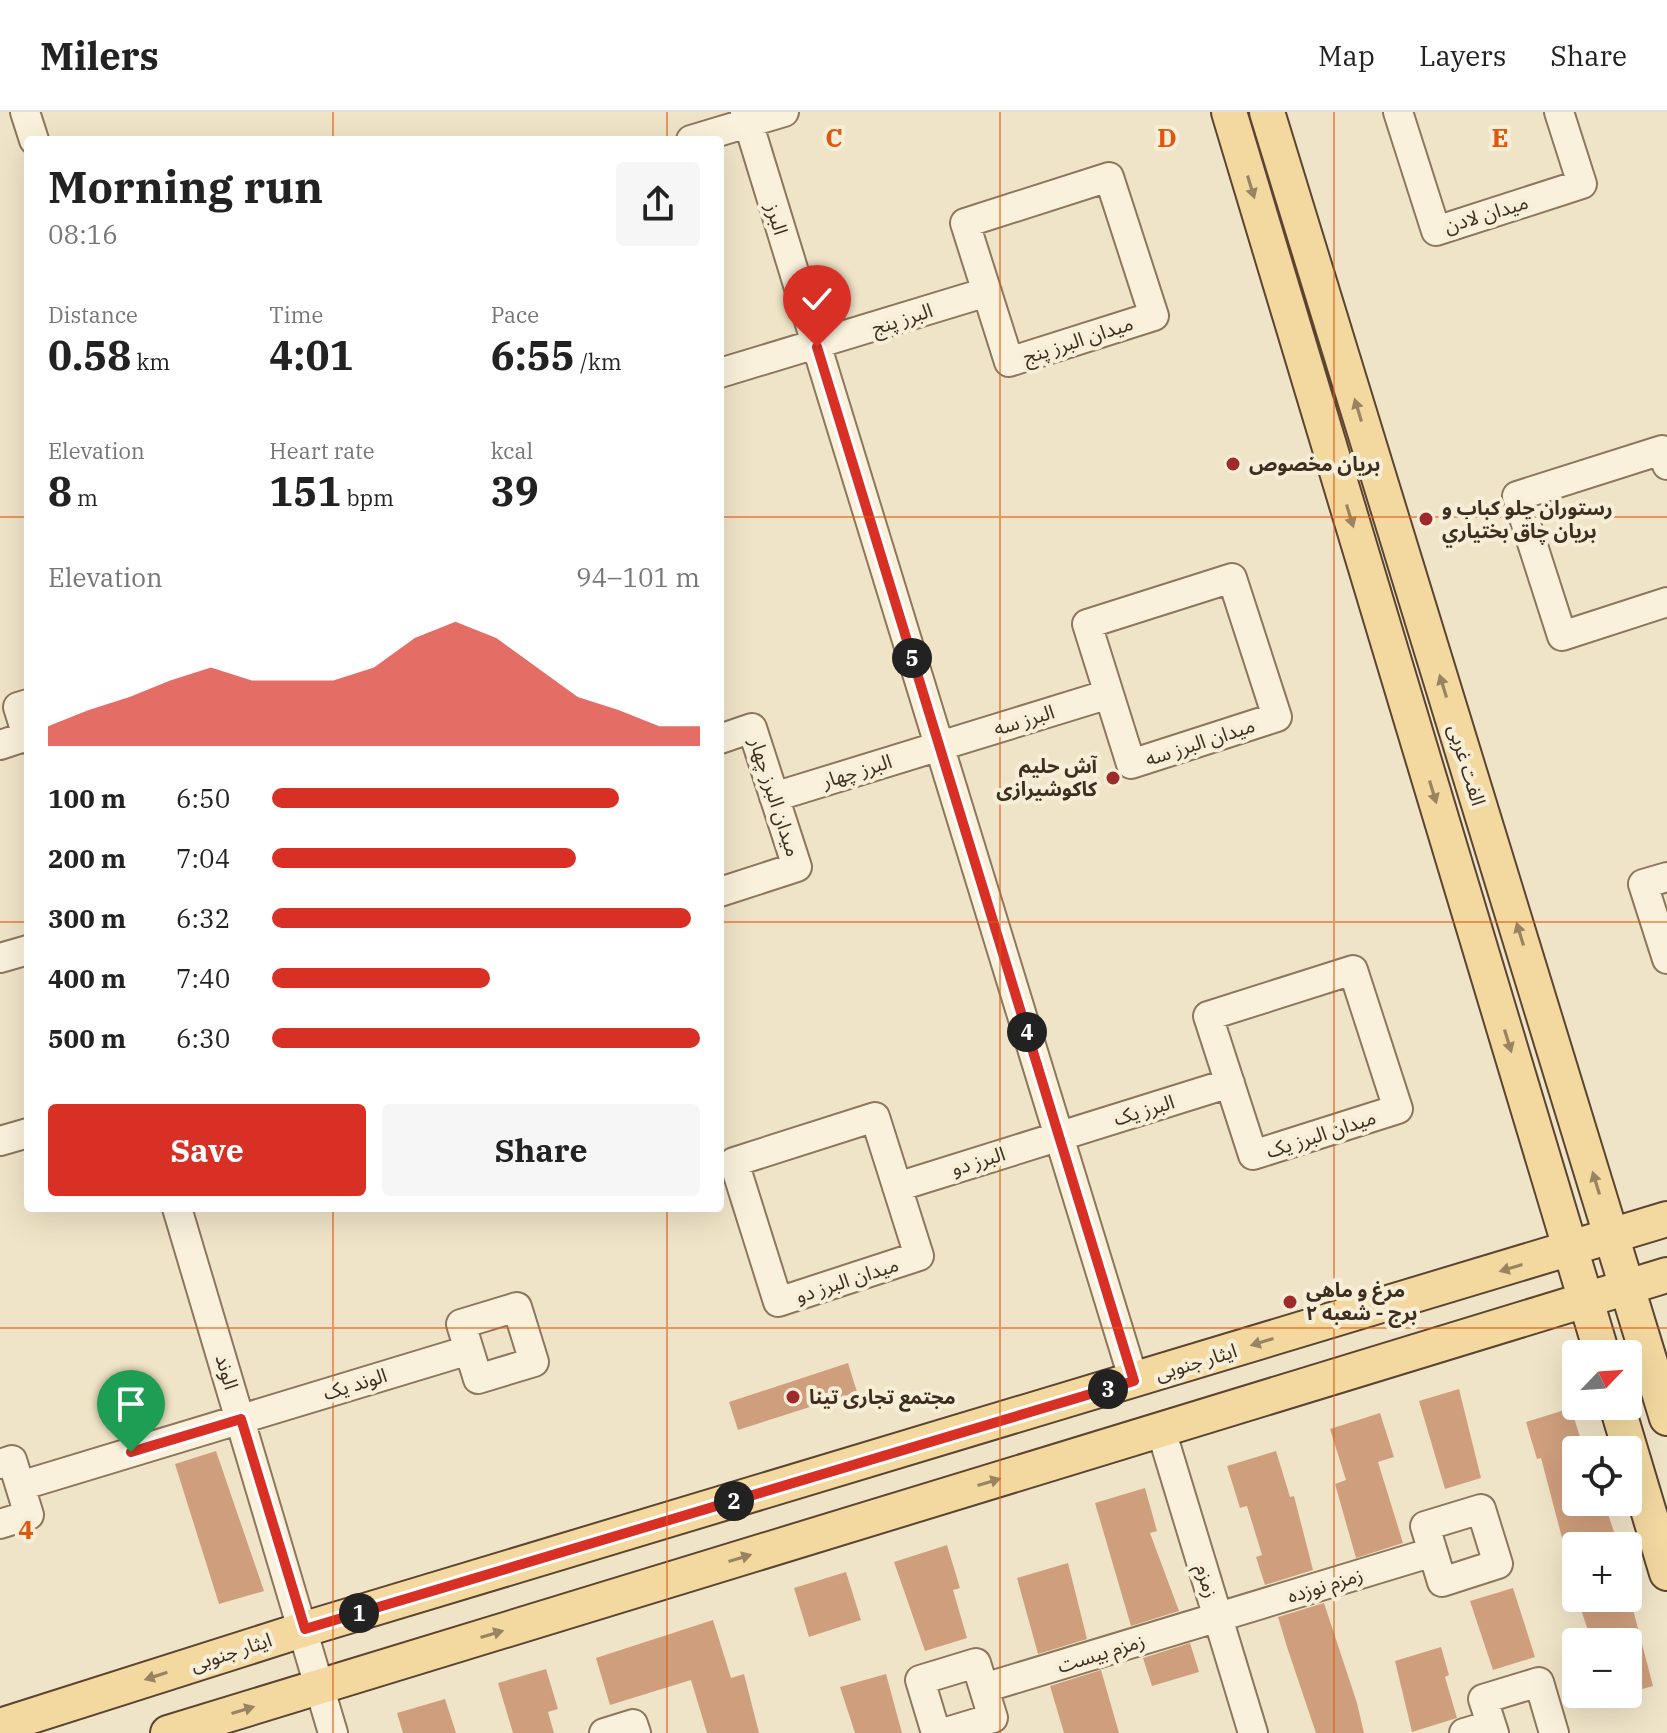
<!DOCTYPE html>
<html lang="en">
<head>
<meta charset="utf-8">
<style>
  body { margin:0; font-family:"IBM Plex Serif","Noto Sans Arabic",serif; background:#f6f6f6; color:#222; height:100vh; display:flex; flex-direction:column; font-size:30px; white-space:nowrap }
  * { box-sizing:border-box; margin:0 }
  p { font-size:26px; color:#767676 }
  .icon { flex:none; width:44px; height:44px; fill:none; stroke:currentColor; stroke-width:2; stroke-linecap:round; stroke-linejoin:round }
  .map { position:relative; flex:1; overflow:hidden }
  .panel { position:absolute; left:24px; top:24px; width:700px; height:1076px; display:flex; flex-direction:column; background:#fff; border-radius:8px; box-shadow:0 8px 32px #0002 }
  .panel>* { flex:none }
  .needle { width:52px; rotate:65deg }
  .buttons { position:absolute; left:1562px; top:1228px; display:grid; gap:16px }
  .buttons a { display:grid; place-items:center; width:80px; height:80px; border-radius:8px; background:#fff; box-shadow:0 8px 32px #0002; font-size:40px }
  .pin { position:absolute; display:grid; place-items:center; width:68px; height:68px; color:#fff; margin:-82px -34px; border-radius:50% 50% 50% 0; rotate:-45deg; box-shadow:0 0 8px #0007 }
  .pin .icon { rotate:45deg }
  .km { position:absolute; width:40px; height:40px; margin:-20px; border-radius:50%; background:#222; color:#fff; font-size:22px; line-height:40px; text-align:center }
  .round { display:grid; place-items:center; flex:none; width:84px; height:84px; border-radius:8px; background:#f6f6f6 }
  .overview { display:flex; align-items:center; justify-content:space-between; height:136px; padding:0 24px }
  h1 { font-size:44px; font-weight:700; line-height:60px }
  .stats { display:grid; grid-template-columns:repeat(3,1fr); gap:12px; height:136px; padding:8px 24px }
  .stats div { display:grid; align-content:center }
  .stats b { font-size:40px; font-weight:700 }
  .stats small { font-size:22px; font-weight:400 }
  .stats p { font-size:22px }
  .chart { height:224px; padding:16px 24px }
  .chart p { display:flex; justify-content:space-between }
  .chart svg { width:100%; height:144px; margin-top:8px; fill:#d93025; opacity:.7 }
  .primary-button { display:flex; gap:16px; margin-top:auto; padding:16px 24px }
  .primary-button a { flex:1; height:92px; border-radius:8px; background:#d93025; color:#fff; font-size:32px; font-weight:700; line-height:92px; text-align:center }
  .primary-button a+a { background:#f6f6f6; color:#222 }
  ul { padding:0 24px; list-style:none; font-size:26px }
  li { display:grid; grid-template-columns:128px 96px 1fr; align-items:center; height:60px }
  li i { height:20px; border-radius:10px; background:#d93025 }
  header { display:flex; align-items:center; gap:48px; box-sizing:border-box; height:112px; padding:0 40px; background:#fff; border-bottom:2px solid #e0e0e0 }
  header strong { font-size:38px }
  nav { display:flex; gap:44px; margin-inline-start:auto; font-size:28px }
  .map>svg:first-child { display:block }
  .building { fill:#cf9f7d }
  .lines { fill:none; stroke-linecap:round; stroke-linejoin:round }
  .minor-casing { stroke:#8d765c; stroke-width:32 }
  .major-casing { stroke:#5b4430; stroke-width:38 }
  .minor { stroke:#faf1dc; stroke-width:28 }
  .major { stroke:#f3d9a0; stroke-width:34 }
  .oneway { fill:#988460 }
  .route-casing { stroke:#fff; stroke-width:16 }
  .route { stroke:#d93025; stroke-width:10 }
  .grid { fill:none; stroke:#df570d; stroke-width:2; stroke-opacity:0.55 }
  .poi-dot { fill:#9e2a2b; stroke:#f7eed8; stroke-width:3 }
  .labels { text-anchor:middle; stroke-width:8; stroke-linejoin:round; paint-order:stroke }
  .street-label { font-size:20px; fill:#3d2e20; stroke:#f7eed8 }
  .poi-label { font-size:20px; font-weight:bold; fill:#3d2e20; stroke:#f7eed8; text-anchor:start }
  .grid-label { font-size:26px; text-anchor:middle; font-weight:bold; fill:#df570d; stroke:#f7eed8; stroke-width:8; stroke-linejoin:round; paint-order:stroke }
</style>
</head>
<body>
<header>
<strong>Milers</strong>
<nav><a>Map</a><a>Layers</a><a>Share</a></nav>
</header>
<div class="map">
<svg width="1667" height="1621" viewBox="0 0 1667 1621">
  <rect width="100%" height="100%" fill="#f0e4c8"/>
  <path class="building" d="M 848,1251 L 857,1280 L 738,1318 L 729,1290 Z
    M 1459,1277 L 1481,1366 L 1445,1377 L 1419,1289 Z
    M 1571,1296 L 1584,1338 L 1576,1338 L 1576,1390 L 1600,1390 L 1602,1398 L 1606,1396 L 1616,1426 L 1576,1434 L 1576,1438 L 1566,1441 L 1541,1346 L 1537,1347 L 1526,1310 Z
    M 1380,1301 L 1394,1345 L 1378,1350 L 1403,1431 L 1356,1446 L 1335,1372 L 1346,1368 L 1330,1317 Z
    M 216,1339 L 264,1479 L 219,1492 L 175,1352 Z
    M 1276,1339 L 1290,1385 L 1294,1384 L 1313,1458 L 1265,1473 L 1256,1445 L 1262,1443 L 1247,1394 L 1240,1396 L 1227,1354 Z
    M 1145,1376 L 1157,1419 L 1150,1421 L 1179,1499 L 1131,1514 L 1095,1391 Z
    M 947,1433 L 960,1476 L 953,1478 L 967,1526 L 925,1539 L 894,1450 Z
    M 1068,1451 L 1087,1527 L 1038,1542 L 1017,1466 Z
    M 846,1460 L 861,1508 L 809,1525 L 794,1476 Z
    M 1513,1476 L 1535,1545 L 1493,1558 L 1470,1489 Z
    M 1577,1486 L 1630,1486 L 1653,1574 L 1628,1581 L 1628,1530 L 1592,1530 Z
    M 1324,1491 L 1357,1591 L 1364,1621 L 1316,1621 L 1287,1535 L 1278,1505 Z
    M 713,1508 L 731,1566 L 744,1562 L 759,1621 L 707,1621 L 691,1568 L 610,1593 L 596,1546 Z
    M 1190,1531 L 1199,1560 L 1152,1574 L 1143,1546 Z
    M 1441,1535 L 1449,1563 L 1445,1565 L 1457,1606 L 1412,1620 L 1395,1549 Z
    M 546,1557 L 558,1597 L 548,1600 L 554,1621 L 513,1621 L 498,1571 Z
    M 1101,1558 L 1119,1621 L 1064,1621 L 1050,1574 Z
    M 886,1562 L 902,1621 L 855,1621 L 840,1575 Z
    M 445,1587 L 456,1621 L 403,1621 L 397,1601 Z"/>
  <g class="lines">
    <g class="minor-casing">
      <path id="minor" d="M 25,0 L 34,28
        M 745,0 L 1134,1269
        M 1398,0 L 1436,119 L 1582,72 L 1559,0
        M 691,28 L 784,0
        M 1109,65 L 1154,204 L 1009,250 L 965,111 Z
        M 720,261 L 987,180
        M 1667,353 L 1662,338 L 1517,384 L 1562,524 L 1667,490
        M 1232,466 L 1277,605 L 1131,652 L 1087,512 Z
        M 28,592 L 18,595 L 28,627
        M 720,627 L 752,616 L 797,755 L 720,780
        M 0,633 L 27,624
        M 774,685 L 1109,582
        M 1667,765 L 1643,772 L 1667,847
        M 0,846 L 28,838
        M 1353,858 L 1398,997 L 1253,1043 L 1208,904 Z
        M 875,1005 L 919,1144 L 778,1190 L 734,1050 Z
        M 0,1029 L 28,1021
        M 897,1075 L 1230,971
        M 177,1096 L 333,1621
        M 517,1195 L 534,1250 L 478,1267 L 461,1212 Z
        M 1161,1318 L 1253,1621
        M 0,1352 L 12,1348 L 29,1403 L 0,1412
        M 20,1374 L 469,1238
        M 1481,1397 L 1498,1452 L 1442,1470 L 1425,1414 Z
        M 984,1576 L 1433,1440
        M 604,1621 L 633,1612 L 636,1621
        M 936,1621 L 920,1568 L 976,1551 L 993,1606 L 943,1621
        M 1464,1621 L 1491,1613
        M 1494,1621 L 1483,1587 L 1539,1570 L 1554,1621"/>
    </g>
    <g class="major-casing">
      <path id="major" d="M 1229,0 L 1602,1242
        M 1267,0 L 1667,1306
        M 1617,1294 L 1667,1461
        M 0,1614 L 305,1517 L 1667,1107
        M 168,1621 L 1667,1163"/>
    </g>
    <use href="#minor" class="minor"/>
    <use href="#major" class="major"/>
  </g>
  <defs><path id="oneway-solid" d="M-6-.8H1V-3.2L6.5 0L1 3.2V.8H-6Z" transform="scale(2)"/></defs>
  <g class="oneway">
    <use href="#oneway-solid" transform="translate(1251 75) rotate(73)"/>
    <use href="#oneway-solid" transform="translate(1358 298) rotate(-107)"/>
    <use href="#oneway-solid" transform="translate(1350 404) rotate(73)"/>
    <use href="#oneway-solid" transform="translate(1443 574) rotate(-107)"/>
    <use href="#oneway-solid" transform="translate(1433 680) rotate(73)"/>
    <use href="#oneway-solid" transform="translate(1520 822) rotate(-107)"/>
    <use href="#oneway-solid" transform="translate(1508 929) rotate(73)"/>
    <use href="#oneway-solid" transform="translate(1596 1071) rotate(-107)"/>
    <use href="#oneway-solid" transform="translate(1511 1156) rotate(163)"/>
    <use href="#oneway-solid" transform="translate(1262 1230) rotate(163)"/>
    <use href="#oneway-solid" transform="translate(989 1370) rotate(-17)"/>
    <use href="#oneway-solid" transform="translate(740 1446) rotate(-17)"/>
    <use href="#oneway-solid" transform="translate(492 1522) rotate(-17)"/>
    <use href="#oneway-solid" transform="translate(156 1564) rotate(162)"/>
    <use href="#oneway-solid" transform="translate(243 1598) rotate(-17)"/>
  </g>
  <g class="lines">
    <g class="route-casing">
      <path id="route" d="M 131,1340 L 241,1307 L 305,1517 L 1134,1269 L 817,235"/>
    </g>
    <use href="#route" class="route"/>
  </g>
  <path class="grid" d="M 333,0 L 333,28M 667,0 L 667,28M 1000,0 L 1000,1621M 1334,0 L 1334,1621M 0,405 L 28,405M 720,405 L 1667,405M 0,810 L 28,810M 720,810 L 1667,810M 333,1096 L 333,1621M 667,1096 L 667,1621M 0,1216 L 1667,1216"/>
  <g class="poi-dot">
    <circle cx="1233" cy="352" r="8"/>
    <circle cx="1426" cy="407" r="8"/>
    <circle cx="1113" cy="666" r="8"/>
    <circle cx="1290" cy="1190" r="8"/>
    <circle cx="793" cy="1285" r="8"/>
  </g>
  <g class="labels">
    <g class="street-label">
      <text transform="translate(1486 102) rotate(-17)" y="7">میدان لادن</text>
      <text transform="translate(777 107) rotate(73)" y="7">البرز</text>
      <text transform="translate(902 207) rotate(-18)" y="7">البرز پنج</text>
      <text transform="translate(1078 228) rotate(-18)" y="7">میدان البرز پنج</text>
      <text transform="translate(1024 608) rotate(-17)" y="7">البرز سه</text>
      <text transform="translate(1200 630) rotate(-18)" y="7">میدان البرز سه</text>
      <text transform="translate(1467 653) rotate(73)" y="7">الفت غربی</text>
      <text transform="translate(857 659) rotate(-17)" y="7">البرز چهار</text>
      <text transform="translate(775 685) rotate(72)" y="7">میدان البرز چهار</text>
      <text transform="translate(1144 998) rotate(-17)" y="7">البرز یک</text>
      <text transform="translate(1321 1022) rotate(-18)" y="7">میدان البرز یک</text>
      <text transform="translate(978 1049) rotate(-17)" y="7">البرز دو</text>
      <text transform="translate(847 1168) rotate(-18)" y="7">میدان البرز دو</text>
      <text transform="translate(1196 1250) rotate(-17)" y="7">ایثار جنوبی</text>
      <text transform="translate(227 1260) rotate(73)" y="7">الوند</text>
      <text transform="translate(355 1272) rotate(-17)" y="7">الوند یک</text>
      <text transform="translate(1207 1469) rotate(73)" y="7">زمزم</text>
      <text transform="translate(1325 1473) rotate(-17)" y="7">زمزم نوزده</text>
      <text transform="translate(231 1540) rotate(-18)" y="7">ایثار جنوبی</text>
      <text transform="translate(1101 1541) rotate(-17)" y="7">زمزم بیست</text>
    </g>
    <g class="poi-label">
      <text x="1249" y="359">بریان مخصوص</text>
      <text x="1442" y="403">رستوران چلو كباب و<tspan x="1442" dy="23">بريان چاق بختياري</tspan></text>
      <text x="1097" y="661" text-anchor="end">آش حلیم<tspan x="1097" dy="23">کاکوشیرازی</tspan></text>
      <text x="1306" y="1185">مرغ و ماهی<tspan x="1306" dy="23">برج - شعبه ۲</tspan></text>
      <text x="809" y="1292">مجتمع تجاری تینا</text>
    </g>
  </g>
  <g class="grid-label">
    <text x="834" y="35">C</text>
    <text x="1167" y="35">D</text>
    <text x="1500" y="35">E</text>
    <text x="26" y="1427">4</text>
  </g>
</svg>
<div class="buttons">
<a><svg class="needle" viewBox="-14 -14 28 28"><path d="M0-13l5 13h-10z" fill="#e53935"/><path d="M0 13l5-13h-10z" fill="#767676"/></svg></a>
<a><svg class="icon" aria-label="locate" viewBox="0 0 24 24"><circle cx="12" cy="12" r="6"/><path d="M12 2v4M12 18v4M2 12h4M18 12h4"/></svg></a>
<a>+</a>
<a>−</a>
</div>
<div class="pin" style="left:131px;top:1340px;background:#1e9e55"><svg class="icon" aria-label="arrive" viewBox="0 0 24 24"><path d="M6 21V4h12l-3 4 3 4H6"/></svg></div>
<div class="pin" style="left:817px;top:235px;background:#d93025"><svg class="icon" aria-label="check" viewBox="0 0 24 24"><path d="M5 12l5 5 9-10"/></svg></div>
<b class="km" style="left:359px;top:1501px">1</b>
<b class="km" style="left:734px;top:1389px">2</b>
<b class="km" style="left:1108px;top:1277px">3</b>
<b class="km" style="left:1027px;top:920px">4</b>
<b class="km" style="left:912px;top:546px">5</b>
<section class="panel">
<div class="overview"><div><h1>Morning run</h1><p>08:16</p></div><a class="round"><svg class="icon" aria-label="share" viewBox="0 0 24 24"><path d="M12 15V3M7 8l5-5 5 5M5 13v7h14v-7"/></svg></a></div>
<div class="stats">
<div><p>Distance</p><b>0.58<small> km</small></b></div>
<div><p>Time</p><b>4:01</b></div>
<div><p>Pace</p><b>6:55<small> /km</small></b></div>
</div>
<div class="stats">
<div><p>Elevation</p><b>8<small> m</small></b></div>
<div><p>Heart rate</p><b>151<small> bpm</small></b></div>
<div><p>kcal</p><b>39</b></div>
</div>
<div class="chart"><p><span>Elevation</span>94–101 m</p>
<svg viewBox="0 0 160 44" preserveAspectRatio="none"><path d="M0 44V38L10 33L20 29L30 24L40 20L50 24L60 24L70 24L80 20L90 11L100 6L110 11L120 20L130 29L140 33L150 38L160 38V44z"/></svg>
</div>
<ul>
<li><b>100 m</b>6:50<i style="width:81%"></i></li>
<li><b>200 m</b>7:04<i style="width:71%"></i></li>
<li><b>300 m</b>6:32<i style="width:98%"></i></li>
<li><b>400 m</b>7:40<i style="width:51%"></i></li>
<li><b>500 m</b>6:30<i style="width:100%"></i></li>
</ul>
<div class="primary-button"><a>Save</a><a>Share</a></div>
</section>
</div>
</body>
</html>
